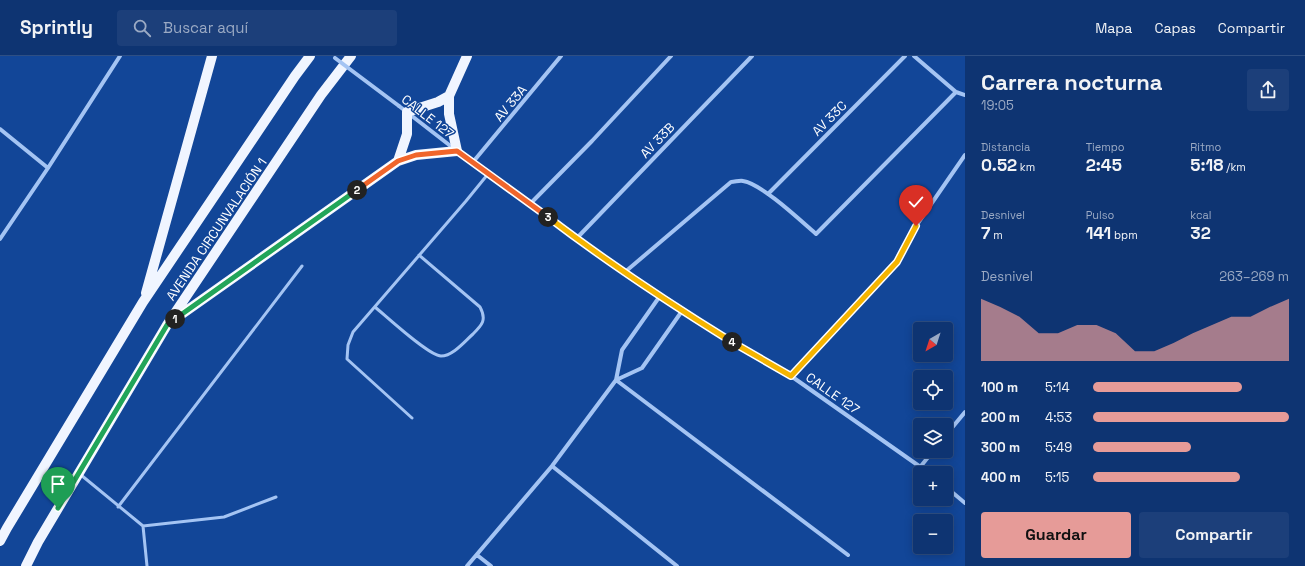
<!DOCTYPE html>
<html lang="es">
<head>
<meta charset="utf-8">
<style>
  body { margin:0; font-family:"Space Grotesk",sans-serif; background:#1c3f7a; color:#f1f3f6; height:100vh; display:flex; flex-direction:column; font-size:15px; white-space:nowrap }
  * { box-sizing:border-box; margin:0 }
  p { font-size:13px; color:#9baac4 }
  .icon { flex:none; width:22px; height:22px; fill:none; stroke:currentColor; stroke-width:2; stroke-linecap:round; stroke-linejoin:round }
  .map { position:relative; flex:1; overflow:hidden }
  .drawer { display:flex; flex-direction:column; background:#0e3472; width:340px }
  .drawer>* { flex:none }
  .needle { width:26px; rotate:219deg }
  .fabs { position:absolute; left:913px; top:266px; display:grid; gap:8px }
  .fabs a { display:grid; place-items:center; width:40px; height:40px; border-radius:4px; background:#0e3472; box-shadow:0 2px 10px #0003,0 0 0 1px #2e4f84; font-size:20px }
  .pin { position:absolute; display:grid; place-items:center; width:34px; height:34px; color:#fff; margin:-41px -17px; border-radius:50% 50% 50% 0; rotate:-45deg; box-shadow:0 0 4px #0007 }
  .pin .icon { rotate:45deg }
  .km { position:absolute; width:20px; height:20px; margin:-10px; border-radius:50%; background:#222; color:#fff; font-size:11px; line-height:20px; text-align:center }
  .round { display:grid; place-items:center; flex:none; width:42px; height:42px; border-radius:4px; background:#1c3f7a }
  .headline { display:flex; align-items:center; justify-content:space-between; height:68px; padding:0 16px }
  h1 { font-size:22px; font-weight:700; line-height:30px }
  .stats { display:grid; grid-template-columns:repeat(3,1fr); gap:6px; height:68px; padding:4px 16px }
  .stats div { display:grid; align-content:center }
  .stats b { font-size:17px; font-weight:700 }
  .stats small { font-size:11px; font-weight:400 }
  .stats p { font-size:11px }
  .chart { height:112px; padding:8px 16px }
  .chart p { display:flex; justify-content:space-between }
  .chart svg { width:100%; height:72px; margin-top:4px; fill:#e69b98; opacity:.7 }
  .button { display:flex; gap:8px; margin-top:auto; padding:8px 16px }
  .button a { flex:1; height:46px; border-radius:4px; background:#e69b98; color:#111; font-size:16px; font-weight:700; line-height:46px; text-align:center }
  .button a+a { background:#1c3f7a; color:#f1f3f6 }
  ul { padding:0 16px; list-style:none; font-size:13px }
  li { display:grid; grid-template-columns:64px 48px 1fr; align-items:center; height:30px }
  li i { height:10px; border-radius:5px; background:#e69b98 }
  header { display:flex; align-items:center; gap:24px; box-sizing:border-box; height:56px; padding:0 20px; background:#0e3472; border-bottom:1px solid #2e4f84 }
  header strong { font-size:19px }
  nav { display:flex; gap:22px; margin-inline-start:auto; font-size:14px }
  .search { width:280px; height:36px; background:#1c3f7a; display:flex; align-items:center; gap:10px; box-sizing:border-box; padding:0 14px; border-radius:4px; color:#9baac4; font-size:15px }
  main { display:flex; flex:1; min-height:0 }
  .map>svg:first-child { display:block }
  .lines { fill:none; stroke-linecap:round; stroke-linejoin:round }
  .lane { stroke:#a4c4f3; stroke-width:3 }
  .street { stroke:#a4c4f3; stroke-width:4 }
  .primary { stroke:#f0f5ff; stroke-width:10 }
  .street-bridge { stroke:#a4c4f3; stroke-width:4 }
  .split-1-casing { stroke:#fff; stroke-width:8 }
  .split-2-casing { stroke:#fff; stroke-width:8 }
  .split-3-casing { stroke:#fff; stroke-width:8 }
  .split-4-casing { stroke:#fff; stroke-width:8 }
  .split-5-casing { stroke:#fff; stroke-width:8 }
  .split-1 { stroke:#22a559; stroke-width:5 }
  .split-2 { stroke:#22a559; stroke-width:5 }
  .split-3 { stroke:#f0652b; stroke-width:5 }
  .split-4 { stroke:#f5b400; stroke-width:5 }
  .split-5 { stroke:#f5b400; stroke-width:5 }
  .labels { text-anchor:middle; stroke-width:3; stroke-linejoin:round; paint-order:stroke }
  .street-label { font-size:13px; fill:#fff; stroke:#124698 }
</style>
</head>
<body>
<header>
<strong>Sprintly</strong>
<div class="search"><svg class="icon" aria-label="search" viewBox="0 0 24 24"><circle cx="10" cy="10" r="6"/><path d="M15 15l6 6"/></svg>Buscar aquí</div>
<nav><a>Mapa</a><a>Capas</a><a>Compartir</a></nav>
</header>
<main>
<div class="map">
<svg width="965" height="510" viewBox="0 0 965 510">
  <rect width="100%" height="100%" fill="#124698"/>
  <g class="lines">
    <path class="lane" d="M 375,251 C 386,260 429,300 441,300 C 453,300 465,285 473,278 C 482,269 487,264 480,251 L 419,199
      M 412,362 L 347,303 L 348,289 L 353,276 L 466,145 L 488,118
      M 81,419 L 143,470 L 147,510
      M 118,451 L 302,210
      M 143,470 L 224,461 L 276,441"/>
    <path class="street" d="M 914,0 L 956,36 L 965,39
      M 399,50 L 457,95 L 592,195 L 682,255 L 791,320 L 929,417
      M 0,73 L 48,112
      M 473,106 L 561,0
      M 768,138 L 905,0
      M 530,148 L 592,85 L 671,0
      M 0,183 L 48,112 L 120,0
      M 576,183 L 752,0
      M 625,216 L 731,126 C 735,126 740,124 743,125 C 762,128 801,165 816,178 L 956,36
      M 791,320 L 897,206 L 916,170 L 965,99
      M 616,324 L 848,499
      M 616,324 L 642,312 L 682,255
      M 946,379 L 965,356
      M 552,410 L 677,510
      M 921,410 L 933,395
      M 946,431 L 965,447
      M 477,499 L 491,510
      M 467,510 L 552,410 L 616,324 L 622,294 L 660,240"/>
    <path class="primary" d="M 398,105 L 407,78 L 407,56 L 438,46 L 449,40
      M 146,237 L 212,0
      M 172,265 L 398,105 L 416,99 L 457,95 L 449,58 L 449,40 L 467,0
      M 0,485 L 7,472 L 143,246 L 295,20 L 310,0
      M 26,510 L 38,486 L 167,269 L 321,39 L 351,0"/>
    <path class="street-bridge" d="M 335,2 L 399,50"/>
  </g>
  <g class="lines">
    <g class="split-1-casing">
      <path id="split-1" d="M 58,452 L 167,269 L 175,263"/>
    </g>
    <g class="split-2-casing">
      <path id="split-2" d="M 175,263 L 357,134"/>
    </g>
    <g class="split-3-casing">
      <path id="split-3" d="M 357,134 L 398,105 L 416,99 L 457,95 L 548,161"/>
    </g>
    <g class="split-4-casing">
      <path id="split-4" d="M 548,161 C 607,206 669,247 732,286"/>
    </g>
    <g class="split-5-casing">
      <path id="split-5" d="M 732,286 L 791,320 L 897,206 L 916,170"/>
    </g>
    <use href="#split-1" class="split-1"/>
    <use href="#split-2" class="split-2"/>
    <use href="#split-3" class="split-3"/>
    <use href="#split-4" class="split-4"/>
    <use href="#split-5" class="split-5"/>
  </g>
  <g class="labels">
    <g class="street-label">
      <text transform="translate(510 47) rotate(-50)" y="5">AV 33A</text>
      <text transform="translate(428 60) rotate(38)" y="5">CALLE 127</text>
      <text transform="translate(829 62) rotate(-45)" y="5">AV 33C</text>
      <text transform="translate(657 84) rotate(-46)" y="5">AV 33B</text>
      <text transform="translate(216 173) rotate(-56)" y="5">AVENIDA CIRCUNVALACIÓN 1</text>
      <text transform="translate(833 337) rotate(35)" y="5">CALLE 127</text>
    </g>
  </g>
</svg>
<div class="fabs">
<a><svg class="needle" viewBox="-14 -14 28 28"><path d="M0-13l5 13h-10z" fill="#e53935"/><path d="M0 13l5-13h-10z" fill="#9baac4"/></svg></a>
<a><svg class="icon" aria-label="locate" viewBox="0 0 24 24"><circle cx="12" cy="12" r="6"/><path d="M12 2v4M12 18v4M2 12h4M18 12h4"/></svg></a>
<a><svg class="icon" aria-label="layers" viewBox="0 0 24 24"><path d="M12 4l9 5-9 5-9-5zM3 14l9 5 9-5"/></svg></a>
<a>+</a>
<a>−</a>
</div>
<div class="pin" style="left:58px;top:452px;background:#1e9e55"><svg class="icon" aria-label="arrive" viewBox="0 0 24 24"><path d="M6 21V4h12l-3 4 3 4H6"/></svg></div>
<div class="pin" style="left:916px;top:170px;background:#d93025"><svg class="icon" aria-label="check" viewBox="0 0 24 24"><path d="M5 12l5 5 9-10"/></svg></div>
<b class="km" style="left:175px;top:263px">1</b>
<b class="km" style="left:357px;top:134px">2</b>
<b class="km" style="left:548px;top:161px">3</b>
<b class="km" style="left:732px;top:286px">4</b>
</div>
<section class="drawer">
<div class="headline"><div><h1>Carrera nocturna</h1><p>19:05</p></div><a class="round"><svg class="icon" aria-label="share" viewBox="0 0 24 24"><path d="M12 15V3M7 8l5-5 5 5M5 13v7h14v-7"/></svg></a></div>
<div class="stats">
<div><p>Distancia</p><b>0.52<small> km</small></b></div>
<div><p>Tiempo</p><b>2:45</b></div>
<div><p>Ritmo</p><b>5:18<small> /km</small></b></div>
</div>
<div class="stats">
<div><p>Desnivel</p><b>7<small> m</small></b></div>
<div><p>Pulso</p><b>141<small> bpm</small></b></div>
<div><p>kcal</p><b>32</b></div>
</div>
<div class="chart"><p><span>Desnivel</span>263–269 m</p>
<svg viewBox="0 0 160 44" preserveAspectRatio="none"><path d="M0 44V6L10 11L20 17L30 27L40 27L50 22L60 22L70 27L80 38L90 38L100 33L110 27L120 22L130 17L140 17L150 11L160 6V44z"/></svg>
</div>
<ul>
<li><b>100 m</b>5:14<i style="width:76%"></i></li>
<li><b>200 m</b>4:53<i style="width:100%"></i></li>
<li><b>300 m</b>5:49<i style="width:50%"></i></li>
<li><b>400 m</b>5:15<i style="width:75%"></i></li>
</ul>
<div class="button"><a>Guardar</a><a>Compartir</a></div>
</section>
</main>
</body>
</html>
